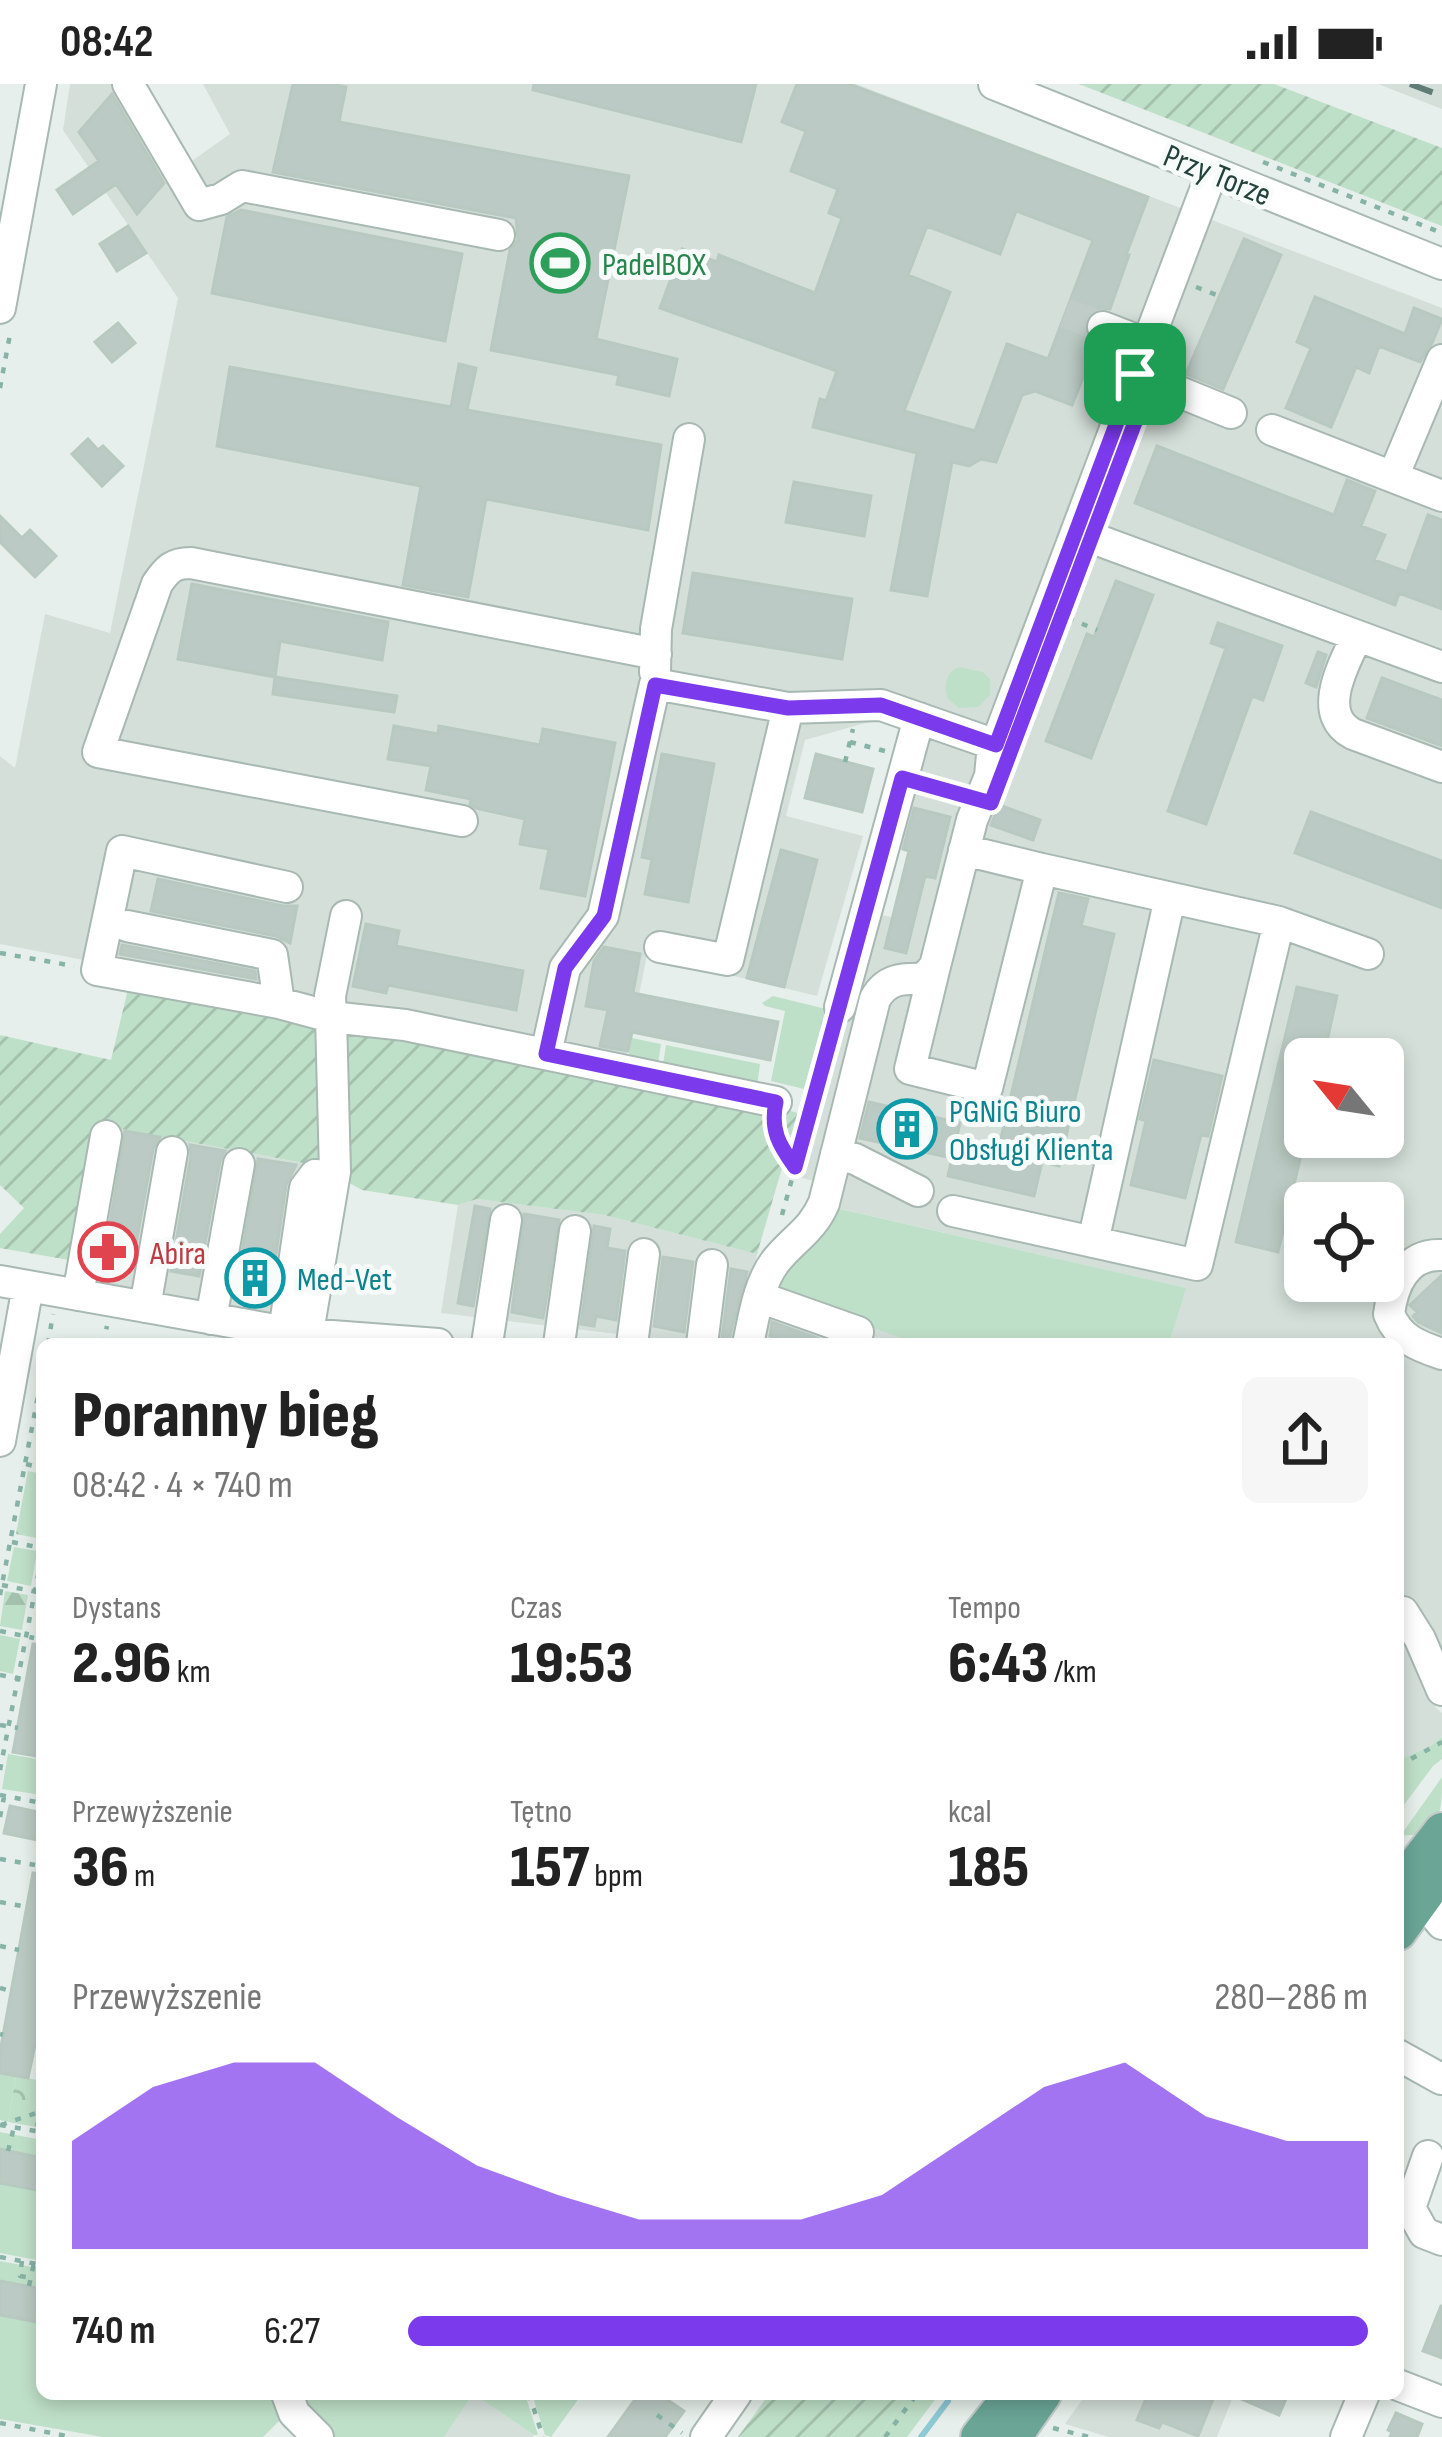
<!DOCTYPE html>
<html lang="pl">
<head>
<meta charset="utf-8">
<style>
  body { margin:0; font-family:"Sofia Sans Condensed",sans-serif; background:#f6f6f6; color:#222; height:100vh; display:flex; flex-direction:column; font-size:45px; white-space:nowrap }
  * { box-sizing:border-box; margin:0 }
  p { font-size:39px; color:#767676 }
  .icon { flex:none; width:66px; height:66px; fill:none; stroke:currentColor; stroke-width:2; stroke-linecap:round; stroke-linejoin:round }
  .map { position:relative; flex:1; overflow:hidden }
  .details { position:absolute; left:36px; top:1254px; width:1368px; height:1062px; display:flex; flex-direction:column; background:#fff; border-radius:18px; box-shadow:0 6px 18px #0003 }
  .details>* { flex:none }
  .needle { width:78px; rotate:300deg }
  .tools { position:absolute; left:1284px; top:954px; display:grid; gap:24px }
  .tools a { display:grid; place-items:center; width:120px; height:120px; border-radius:18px; background:#fff; box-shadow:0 6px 18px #0003; font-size:60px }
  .pin { position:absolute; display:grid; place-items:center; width:102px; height:102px; color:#fff; margin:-51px; border-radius:24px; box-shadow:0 6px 18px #0006 }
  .round { display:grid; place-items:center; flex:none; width:126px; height:126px; border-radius:18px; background:#f6f6f6 }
  .overview { display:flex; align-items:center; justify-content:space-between; height:204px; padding:0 36px }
  h1 { font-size:66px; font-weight:800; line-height:90px }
  .stats { display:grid; grid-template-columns:repeat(3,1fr); gap:18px; height:204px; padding:12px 36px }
  .stats div { display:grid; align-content:center }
  .stats b { font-size:60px; font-weight:800 }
  .stats small { font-size:33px; font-weight:400 }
  .stats p { font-size:33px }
  .chart { height:336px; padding:24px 36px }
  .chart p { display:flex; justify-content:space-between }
  .chart svg { width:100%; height:216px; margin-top:12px; fill:#7c3aed; opacity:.7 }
  ul { padding:0 36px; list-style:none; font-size:39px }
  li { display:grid; grid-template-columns:192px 144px 1fr; align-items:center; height:90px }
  li i { height:30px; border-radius:15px; background:#7c3aed }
  .status { display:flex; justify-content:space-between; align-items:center; height:84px; padding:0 60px; background:#fff; direction:ltr }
  .status svg { height:33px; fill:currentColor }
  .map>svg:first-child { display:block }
  .built { fill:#d4dfda; fill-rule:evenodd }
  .grass { fill:#bfe0c8 }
  .forest { fill:url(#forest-firs) }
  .park { fill:url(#park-crowns) }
  .garden { fill:url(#garden-furrows) }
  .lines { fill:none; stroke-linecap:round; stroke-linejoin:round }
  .stream { stroke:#8ec9d4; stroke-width:6 }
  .building { fill:#bbcac4; stroke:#b8c9c2; stroke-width:3; fill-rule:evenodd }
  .minor-tunnel { stroke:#bfccc8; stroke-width:30; stroke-dasharray:30 15; stroke-linecap:butt }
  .minor-casing { stroke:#a8b8b2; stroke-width:34 }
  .major-casing { stroke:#c2cac8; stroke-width:40 }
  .path { stroke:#86b3a5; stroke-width:4.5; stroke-dasharray:6 9; stroke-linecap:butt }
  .minor { stroke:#fff; stroke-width:30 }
  .major { stroke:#6aa596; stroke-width:36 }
  .rail { stroke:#5f7d75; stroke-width:6; stroke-dasharray:24 12; stroke-linecap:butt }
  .route-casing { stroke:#fff; stroke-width:24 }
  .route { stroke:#7c3aed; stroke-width:15 }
  .labels { text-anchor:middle; stroke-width:10; stroke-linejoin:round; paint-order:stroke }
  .street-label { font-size:33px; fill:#24423a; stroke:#f7fbf9 }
  .leisure-label { font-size:33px; fill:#27864d; stroke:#f7fbf9; text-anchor:start }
  .culture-label { font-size:33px; fill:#0d838f; stroke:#f7fbf9; text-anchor:start }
  .health-label { font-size:33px; fill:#be3a42; stroke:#f7fbf9; text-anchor:start }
</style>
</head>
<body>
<div class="status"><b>08:42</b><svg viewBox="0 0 49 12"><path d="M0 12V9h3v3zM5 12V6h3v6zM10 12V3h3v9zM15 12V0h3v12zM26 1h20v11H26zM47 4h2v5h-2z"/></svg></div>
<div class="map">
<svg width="1442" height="2353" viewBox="0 0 1442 2353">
  <defs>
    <pattern id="forest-firs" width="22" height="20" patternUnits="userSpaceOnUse" patternTransform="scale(3)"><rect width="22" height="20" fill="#bfe0c8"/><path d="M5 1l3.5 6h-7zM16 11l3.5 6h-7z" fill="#a4c1ad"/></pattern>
    <pattern id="park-crowns" width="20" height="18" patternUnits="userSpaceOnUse" patternTransform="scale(3)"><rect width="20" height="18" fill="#bfe0c8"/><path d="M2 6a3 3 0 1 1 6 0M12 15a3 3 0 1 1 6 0" fill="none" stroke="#a4c1ad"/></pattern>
    <pattern id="garden-furrows" width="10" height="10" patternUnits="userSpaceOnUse" patternTransform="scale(3)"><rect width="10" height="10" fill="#bfe0c8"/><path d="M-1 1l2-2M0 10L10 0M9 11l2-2" fill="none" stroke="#a4c1ad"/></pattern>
  </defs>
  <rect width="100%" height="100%" fill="#e6efeb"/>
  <path class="built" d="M 70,0 L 146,0 L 189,79 L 230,50 L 203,0 L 856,0 L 1442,224 L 1442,1612 L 1435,1623 L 1442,1629 L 1442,1653 L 1429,1663 L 1398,1676 L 1398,1260 L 1169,1260 L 1185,1204 L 836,1124 L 837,1104 L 799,1093 L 876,830 L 892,833 L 909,768 L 900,765 L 930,651 L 893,637 L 876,636 L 805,656 L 786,732 L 863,752 L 817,912 L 647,871 L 625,979 L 0,860 L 0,672 L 15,684 L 45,530 L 110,549 L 178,214 L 63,46 ZM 1305,975 L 1383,975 L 1383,1053 L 1305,1053 ZM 1305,1119 L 1383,1119 L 1383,1197 L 1305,1197 Z
    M 1378,0 L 1442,0 L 1442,25 Z
    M 93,1040 L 319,1082 L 272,1232 L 87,1199 L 95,1156 L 73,1151 Z
    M 477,1115 L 604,1131 L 757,1170 L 741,1260 L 701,1260 L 441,1229 L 458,1121 Z
    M 770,1207 L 878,1244 L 918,1260 L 759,1260 Z
    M 473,2310 L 534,2351 L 532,2353 L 444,2353 Z
    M 1086,2310 L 1234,2310 L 1217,2353 L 1109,2353 L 1065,2340 Z"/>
  <path class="grass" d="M 959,583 L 983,588 L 990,595 L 990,611 L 978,623 L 959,624 L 948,615 C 943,602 946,588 959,583 Z
    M 773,912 L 826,925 L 804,1005 L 771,997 L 785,927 L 765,922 L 762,919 Z
    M 632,954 L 661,960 L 657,986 L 627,980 Z
    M 666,961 L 760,980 L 757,1002 L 662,987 Z
    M 831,1123 L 1186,1204 L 1169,1260 L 918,1260 L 770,1207 Z
    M 0,1551 L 20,1555 L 13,1590 L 0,1587 Z
    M 1442,1653 L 1442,1675 L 1433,1682 L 1398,1729 L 1398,1676 L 1429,1663 Z
    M 8,1670 L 42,1676 L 42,1711 L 2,1705 Z
    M 1442,1693 C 1442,1725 1442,1754 1401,1751 Z
    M 0,1989 L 16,1992 L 8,2038 L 0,2036 Z
    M 0,2048 L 42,2056 L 42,2177 L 0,2169 Z
    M 0,2177 L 42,2185 L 42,2310 L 277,2310 L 286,2330 L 263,2353 L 103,2353 L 0,2335 Z
    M 294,2310 L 525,2310 L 538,2351 L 534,2351 L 473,2310 L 444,2353 L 328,2353 Z
    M 532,2310 L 582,2310 L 551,2353 L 545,2351 Z
    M 910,2310 L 935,2310 L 937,2313 L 907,2353 L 879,2353 Z"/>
  <path class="forest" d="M 28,1387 L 42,1390 L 42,1455 L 16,1450 Z
    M 14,1463 L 37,1467 L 31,1502 L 7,1497 Z
    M 5,1507 L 28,1511 L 22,1546 L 0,1542 Z"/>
  <path class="park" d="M 16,1992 L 42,1997 L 42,2044 L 8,2038 Z"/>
  <path class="garden" d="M 1079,0 L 1274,0 L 1442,64 L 1442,142 Z
    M 129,901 L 744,1014 L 798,1029 L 757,1170 L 604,1131 L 477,1115 L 458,1121 L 362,1106 L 319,1082 L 94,1040 L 69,1176 L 0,1164 L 0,1150 L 24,1124 L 0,1101 L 0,951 L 111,976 Z
    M 769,2310 L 910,2310 L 879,2353 L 738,2353 Z"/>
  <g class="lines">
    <path class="stream" d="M 921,2353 L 948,2317"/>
  </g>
  <path class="building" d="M 293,0 L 330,0 L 346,3 L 339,38 L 629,92 L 596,255 L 677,275 L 669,312 L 617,300 L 619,291 L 491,266 L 510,166 L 518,156 L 516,134 L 273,88 Z
    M 534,0 L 756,0 L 741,58 L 533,6 Z
    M 797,0 L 849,0 L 1148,113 L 1126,171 L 1129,171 L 1110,225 L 1101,224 L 1092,227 L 1085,237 L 1087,254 L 1096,261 L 1072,321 L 1035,307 L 1022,311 L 996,378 L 981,375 L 969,382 L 952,378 L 927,512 L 891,506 L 917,369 L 813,343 L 820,315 L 826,317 L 837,287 L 660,224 L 682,165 L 717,178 L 719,171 L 815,209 L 842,134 L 829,129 L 838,105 L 791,87 L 806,47 L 782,38 ZM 1016,127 L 1093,156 L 1048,275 L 1007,260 L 975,347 L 904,327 L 950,208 L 908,191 L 927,142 L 1000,170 Z
    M 112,10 L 164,99 L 137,130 L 116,100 L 73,130 L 57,106 L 99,77 L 79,48 Z
    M 241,126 L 462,170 L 445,257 L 212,209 L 227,133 Z
    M 128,142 L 146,169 L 117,187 L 100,160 Z
    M 1244,155 L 1281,171 L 1223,305 L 1186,290 Z
    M 1315,213 L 1405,250 L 1414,224 L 1442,235 L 1432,259 L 1420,278 L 1379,262 L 1369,289 L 1356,283 L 1331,343 L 1286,324 L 1311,264 L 1297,258 Z
    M 118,239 L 135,259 L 112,278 L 95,258 Z
    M 459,280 L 476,284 L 467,326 L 661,361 L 648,446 L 486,415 L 468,513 L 403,501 L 421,402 L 217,362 L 230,283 L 451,323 Z
    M 88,355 L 98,366 L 103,362 L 123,382 L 102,402 L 72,370 Z
    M 1157,362 L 1334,431 L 1347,396 L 1375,407 L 1361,442 L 1385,451 L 1374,476 L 1407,488 L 1428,431 L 1442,436 L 1442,525 L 1399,509 L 1395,521 L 1135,419 Z
    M 794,398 L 871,412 L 864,452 L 786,438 Z
    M 0,432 L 22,454 L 30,446 L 56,472 L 35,493 L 0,458 Z
    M 693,489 L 852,515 L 842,575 L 683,549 Z
    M 1116,497 L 1153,511 L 1091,674 L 1046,657 L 1087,550 L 1094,553 Z
    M 192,500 L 388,538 L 382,576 L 280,557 L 275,593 L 178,575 Z
    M 1218,539 L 1282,562 L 1263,616 L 1252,612 L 1206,740 L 1168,727 L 1226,564 L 1211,559 Z
    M 1318,568 L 1326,571 L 1316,603 L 1306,599 Z
    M 275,593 L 397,612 L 394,628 L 273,610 Z
    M 1382,594 L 1442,616 L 1442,662 L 1367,634 Z
    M 394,642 L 438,650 L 439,642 L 540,661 L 543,645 L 615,659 L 585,812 L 541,804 L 549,765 L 520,760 L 525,735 L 476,724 L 470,720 L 471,715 L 426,706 L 431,682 L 388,675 Z
    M 662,670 L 714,680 L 688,818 L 645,810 L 652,775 L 642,773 Z
    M 816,670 L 873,685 L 862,728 L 805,714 Z
    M 999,721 L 1040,736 L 1033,756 L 991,741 Z
    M 914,724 L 950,733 L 935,794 L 925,792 L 906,869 L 885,864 L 909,767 L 903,765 Z
    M 1311,728 L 1442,777 L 1442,824 L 1295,769 Z
    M 781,766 L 817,776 L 784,903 L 747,894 Z
    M 158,795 L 283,822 L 297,822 L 290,859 L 276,852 L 151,827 Z
    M 1059,809 L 1088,815 L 1081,842 L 1114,850 L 1059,1082 L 1042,1078 L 1034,1112 L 948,1092 L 952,1074 L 860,1054 L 869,1018 L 960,1039 L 955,1061 L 997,1071 Z
    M 366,840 L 399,847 L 396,862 L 523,887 L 516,926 L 388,901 L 386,909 L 353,902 Z
    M 122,861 L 255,887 L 256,895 L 120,870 Z
    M 604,863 L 640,870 L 633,909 L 778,938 L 770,976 L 632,948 L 628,967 L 600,962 L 608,926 L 586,922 L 594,877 Z
    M 1297,903 L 1337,912 L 1323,975 L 1305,975 L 1305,1054 L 1278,1168 L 1236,1158 Z
    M 1154,976 L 1222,992 L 1208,1052 L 1201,1051 L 1185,1114 L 1131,1101 L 1146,1037 L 1140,1035 Z
    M 125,1047 L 160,1053 L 153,1065 L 132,1182 L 104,1177 Z
    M 190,1061 L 225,1067 L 220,1077 L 199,1192 L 171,1187 L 191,1071 Z
    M 258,1075 L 296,1081 L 286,1101 L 271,1205 L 237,1199 Z
    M 475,1122 L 490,1125 L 473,1222 L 458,1219 Z
    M 524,1130 L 559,1136 L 543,1234 L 512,1228 Z
    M 594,1142 L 610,1145 L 607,1164 L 625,1167 L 616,1236 L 596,1232 L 594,1242 L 581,1240 Z
    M 663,1173 L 693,1178 L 684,1248 L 654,1242 Z
    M 731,1185 L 747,1188 L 729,1255 L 722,1254 Z
    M 1442,1191 L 1442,1249 L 1418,1238 L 1413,1232 L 1417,1228 L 1410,1221 Z
    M 772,1238 L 833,1260 L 780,1260 L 782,1256 L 770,1252 Z
    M 33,1560 L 42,1561 L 42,1673 L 13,1668 Z
    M 10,1722 L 42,1729 L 42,1757 L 4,1749 Z
    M 33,1789 L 42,1790 L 42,1962 L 35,1961 L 28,1994 L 0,1989 L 0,1968 Z
    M 0,2065 L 42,2074 L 42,2107 L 0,2099 Z
    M 0,2197 L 42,2205 L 42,2239 L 0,2231 Z
    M 1441,2222 L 1442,2222 L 1442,2274 L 1423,2267 Z
    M 639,2310 L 659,2310 L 684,2327 L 665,2353 L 608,2353 Z
    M 1148,2310 L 1215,2310 L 1198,2352 L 1162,2338 L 1159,2344 L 1137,2336 Z
    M 1230,2310 L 1288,2310 L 1279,2331 Z
    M 1396,2329 L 1422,2340 L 1417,2353 L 1390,2353 L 1392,2348 L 1388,2346 Z"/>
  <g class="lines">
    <path class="minor-tunnel" d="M 1065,229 L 1103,243"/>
    <g class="minor-casing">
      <path id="minor" d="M 128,0 L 199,121 L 221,115 L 242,102 L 499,151
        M 994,0 L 1442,180
        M 0,224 L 41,0
        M 1103,243 L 1147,260
        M 1135,290 L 1231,329
        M 1272,346 L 1442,412
        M 1393,393 L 1442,276
        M 1076,448 L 1442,583
        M 1357,552 C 1344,580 1315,630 1353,650 L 1442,683
        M 655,588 L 656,545 L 689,355
        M 462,737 L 98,668 L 157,500 C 167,485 173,479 191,479 L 656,570
        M 964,766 L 1042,785
        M 287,803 L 122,767 L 97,886 L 279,919 L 331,933 L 335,1088 L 306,1260
        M 346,832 L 330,912 L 331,933 L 405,941 L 776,1018
        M 127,842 L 272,871 L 279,919
        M 660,863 L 728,876 L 788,624 L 881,621 L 996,661
        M 935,882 L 910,985 L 987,1004 L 1042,785 L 1279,838 L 1368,870
        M 840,923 L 919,634
        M 546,970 L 565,884 L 603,832 L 655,600 L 788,624
        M 836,1070 L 855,1075 L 918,1107
        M 953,1127 L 1197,1181 L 1279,838
        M 1093,1158 L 1170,814
        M 1442,1171 C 1407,1169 1393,1200 1389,1230 C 1399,1255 1418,1262 1442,1270
        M 0,1197 L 292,1249 L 438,1260
        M 78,1211 L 106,1052
        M 759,1213 L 858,1248 L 853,1260
        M 145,1223 L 172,1068
        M 211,1235 L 239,1080
        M 284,1248 L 305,1104 L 315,1091 L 334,1093
        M 487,1260 L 506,1136
        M 559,1260 L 575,1147
        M 632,1260 L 644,1170
        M 702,1260 L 712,1181
        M 748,1260 C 754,1233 758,1201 775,1178 C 793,1155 812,1147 824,1119 L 875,915 C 886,895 902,894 924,895 L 935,882 L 972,736 L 990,692 L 992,671 L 1212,88
        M 0,1357 L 28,1202
        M 1403,1528 L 1420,1555 L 1442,1606
        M 1407,1798 L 1442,1840
        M 1398,1971 L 1441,1995
        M 1428,2072 L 1410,2124 L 1424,2149 L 1442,2156
        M 1398,2301 L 1442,2318
        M 287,2310 L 294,2329 L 318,2353
        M 706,2353 L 736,2310
        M 1346,2353 L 1364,2310"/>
    </g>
    <g class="major-casing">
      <path id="major" d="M 1398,1804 L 1442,1747
        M 1398,1848 L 1442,1787
        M 979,2353 L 1013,2310
        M 1013,2353 L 1043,2310"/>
    </g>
    <path class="path" d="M 1263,78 L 1442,149
      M 1196,203 L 1219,212
      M 0,304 L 11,245
      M 1068,534 L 1097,546
      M 850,658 L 885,667
      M 845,678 L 853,645
      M 925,700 L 955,708
      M 0,869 L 74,882
      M 773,1040 L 782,1065 L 795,1083
      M 782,1131 L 833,946
      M 249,1217 L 251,1202
      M 48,1260 L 53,1230
      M 103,1260 L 107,1242
      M 26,1380 L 42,1384
      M 12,1458 L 42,1464
      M 2,1501 L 42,1509
      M 0,1511 L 42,1291
      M 0,1547 L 34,1554
      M 0,1591 L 26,1596
      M 0,1641 L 18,1644
      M 1398,1682 L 1442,1658
      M 0,1686 L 42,1471
      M 0,1711 L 42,1719
      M 0,1733 L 4,1713
      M 0,1775 L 35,1781
      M 0,1818 L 27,1823
      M 0,1862 L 19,1866
      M 0,1904 L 11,1907
      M 0,1950 L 3,1951
      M 0,2041 L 42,2048
      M 1,2041 L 42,2027
      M 8,2067 L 14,2043
      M 0,2173 L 42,2181
      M 22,2177 L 20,2192 L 31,2194
      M 29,2202 L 34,2179
      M 529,2310 L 543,2353
      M 657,2331 L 682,2349
      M 0,2339 L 72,2353
      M 1053,2344 L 1089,2353
      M 885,2353 L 917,2310"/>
    <use href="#minor" class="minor"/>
    <use href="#major" class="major"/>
    <path class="rail" d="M 1410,0 L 1442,12"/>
  </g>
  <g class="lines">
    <g class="route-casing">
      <path id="route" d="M 1135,290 L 1151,296 L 991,719 L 902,694 L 795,1083 C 779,1061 770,1046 776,1018 L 546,970 L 565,884 L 604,832 L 655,601 L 788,624 L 881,621 L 996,661 Z"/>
    </g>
    <use href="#route" class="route"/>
  </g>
  <defs>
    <g id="stadium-ring" transform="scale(3)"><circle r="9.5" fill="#f7fbf9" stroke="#2e9e5b" stroke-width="1.5"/><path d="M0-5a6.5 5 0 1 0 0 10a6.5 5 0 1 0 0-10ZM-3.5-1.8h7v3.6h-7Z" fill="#2e9e5b"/></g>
    <g id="building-ring" transform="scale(3)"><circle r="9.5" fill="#f7fbf9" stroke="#0f9aa8" stroke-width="1.5"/><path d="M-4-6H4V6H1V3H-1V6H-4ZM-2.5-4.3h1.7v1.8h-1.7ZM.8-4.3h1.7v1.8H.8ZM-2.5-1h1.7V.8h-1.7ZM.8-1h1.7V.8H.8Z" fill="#0f9aa8"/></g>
    <g id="pharmacy-ring" transform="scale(3)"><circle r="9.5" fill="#f7fbf9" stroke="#e0444e" stroke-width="1.5"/><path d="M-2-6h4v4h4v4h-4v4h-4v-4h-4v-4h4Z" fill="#e0444e"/></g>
  </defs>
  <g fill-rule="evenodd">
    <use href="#stadium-ring" x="560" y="179"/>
    <use href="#building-ring" x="907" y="1045"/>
    <use href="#pharmacy-ring" x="108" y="1168"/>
    <use href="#building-ring" x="255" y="1194"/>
  </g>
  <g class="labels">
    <g class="street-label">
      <text transform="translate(1218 90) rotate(22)" y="12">Przy Torze</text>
    </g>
    <g class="leisure-label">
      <text x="602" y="191">PadelBOX</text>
    </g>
    <g class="culture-label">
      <text x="949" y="1038">PGNiG Biuro<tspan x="949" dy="38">Obsługi Klienta</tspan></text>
      <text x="297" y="1206">Med-Vet</text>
    </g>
    <g class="health-label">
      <text x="150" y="1180">Abira</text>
    </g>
  </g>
</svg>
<div class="tools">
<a><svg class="needle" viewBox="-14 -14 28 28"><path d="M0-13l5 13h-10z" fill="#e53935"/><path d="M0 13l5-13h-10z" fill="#767676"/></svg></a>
<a><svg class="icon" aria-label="locate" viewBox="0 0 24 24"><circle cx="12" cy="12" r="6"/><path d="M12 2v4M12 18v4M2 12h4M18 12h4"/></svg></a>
</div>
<div class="pin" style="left:1135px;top:290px;background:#1e9e55"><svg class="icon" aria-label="arrive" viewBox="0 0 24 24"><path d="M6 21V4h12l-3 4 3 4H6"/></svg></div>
<section class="details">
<div class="overview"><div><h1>Poranny bieg</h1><p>08:42 · 4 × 740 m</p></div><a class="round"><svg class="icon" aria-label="share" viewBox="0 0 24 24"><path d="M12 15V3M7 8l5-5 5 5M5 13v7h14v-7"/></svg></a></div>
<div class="stats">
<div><p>Dystans</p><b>2.96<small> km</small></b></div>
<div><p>Czas</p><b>19:53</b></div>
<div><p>Tempo</p><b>6:43<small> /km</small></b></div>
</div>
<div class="stats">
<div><p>Przewyższenie</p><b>36<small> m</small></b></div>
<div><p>Tętno</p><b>157<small> bpm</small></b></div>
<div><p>kcal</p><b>185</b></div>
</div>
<div class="chart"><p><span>Przewyższenie</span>280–286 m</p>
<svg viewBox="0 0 160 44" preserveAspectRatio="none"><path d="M0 44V22L10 11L20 6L30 6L40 17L50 27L60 33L70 38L80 38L90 38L100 33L110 22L120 11L130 6L140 17L150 22L160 22V44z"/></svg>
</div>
<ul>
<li><b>740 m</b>6:27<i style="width:100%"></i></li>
</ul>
</section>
</div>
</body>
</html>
